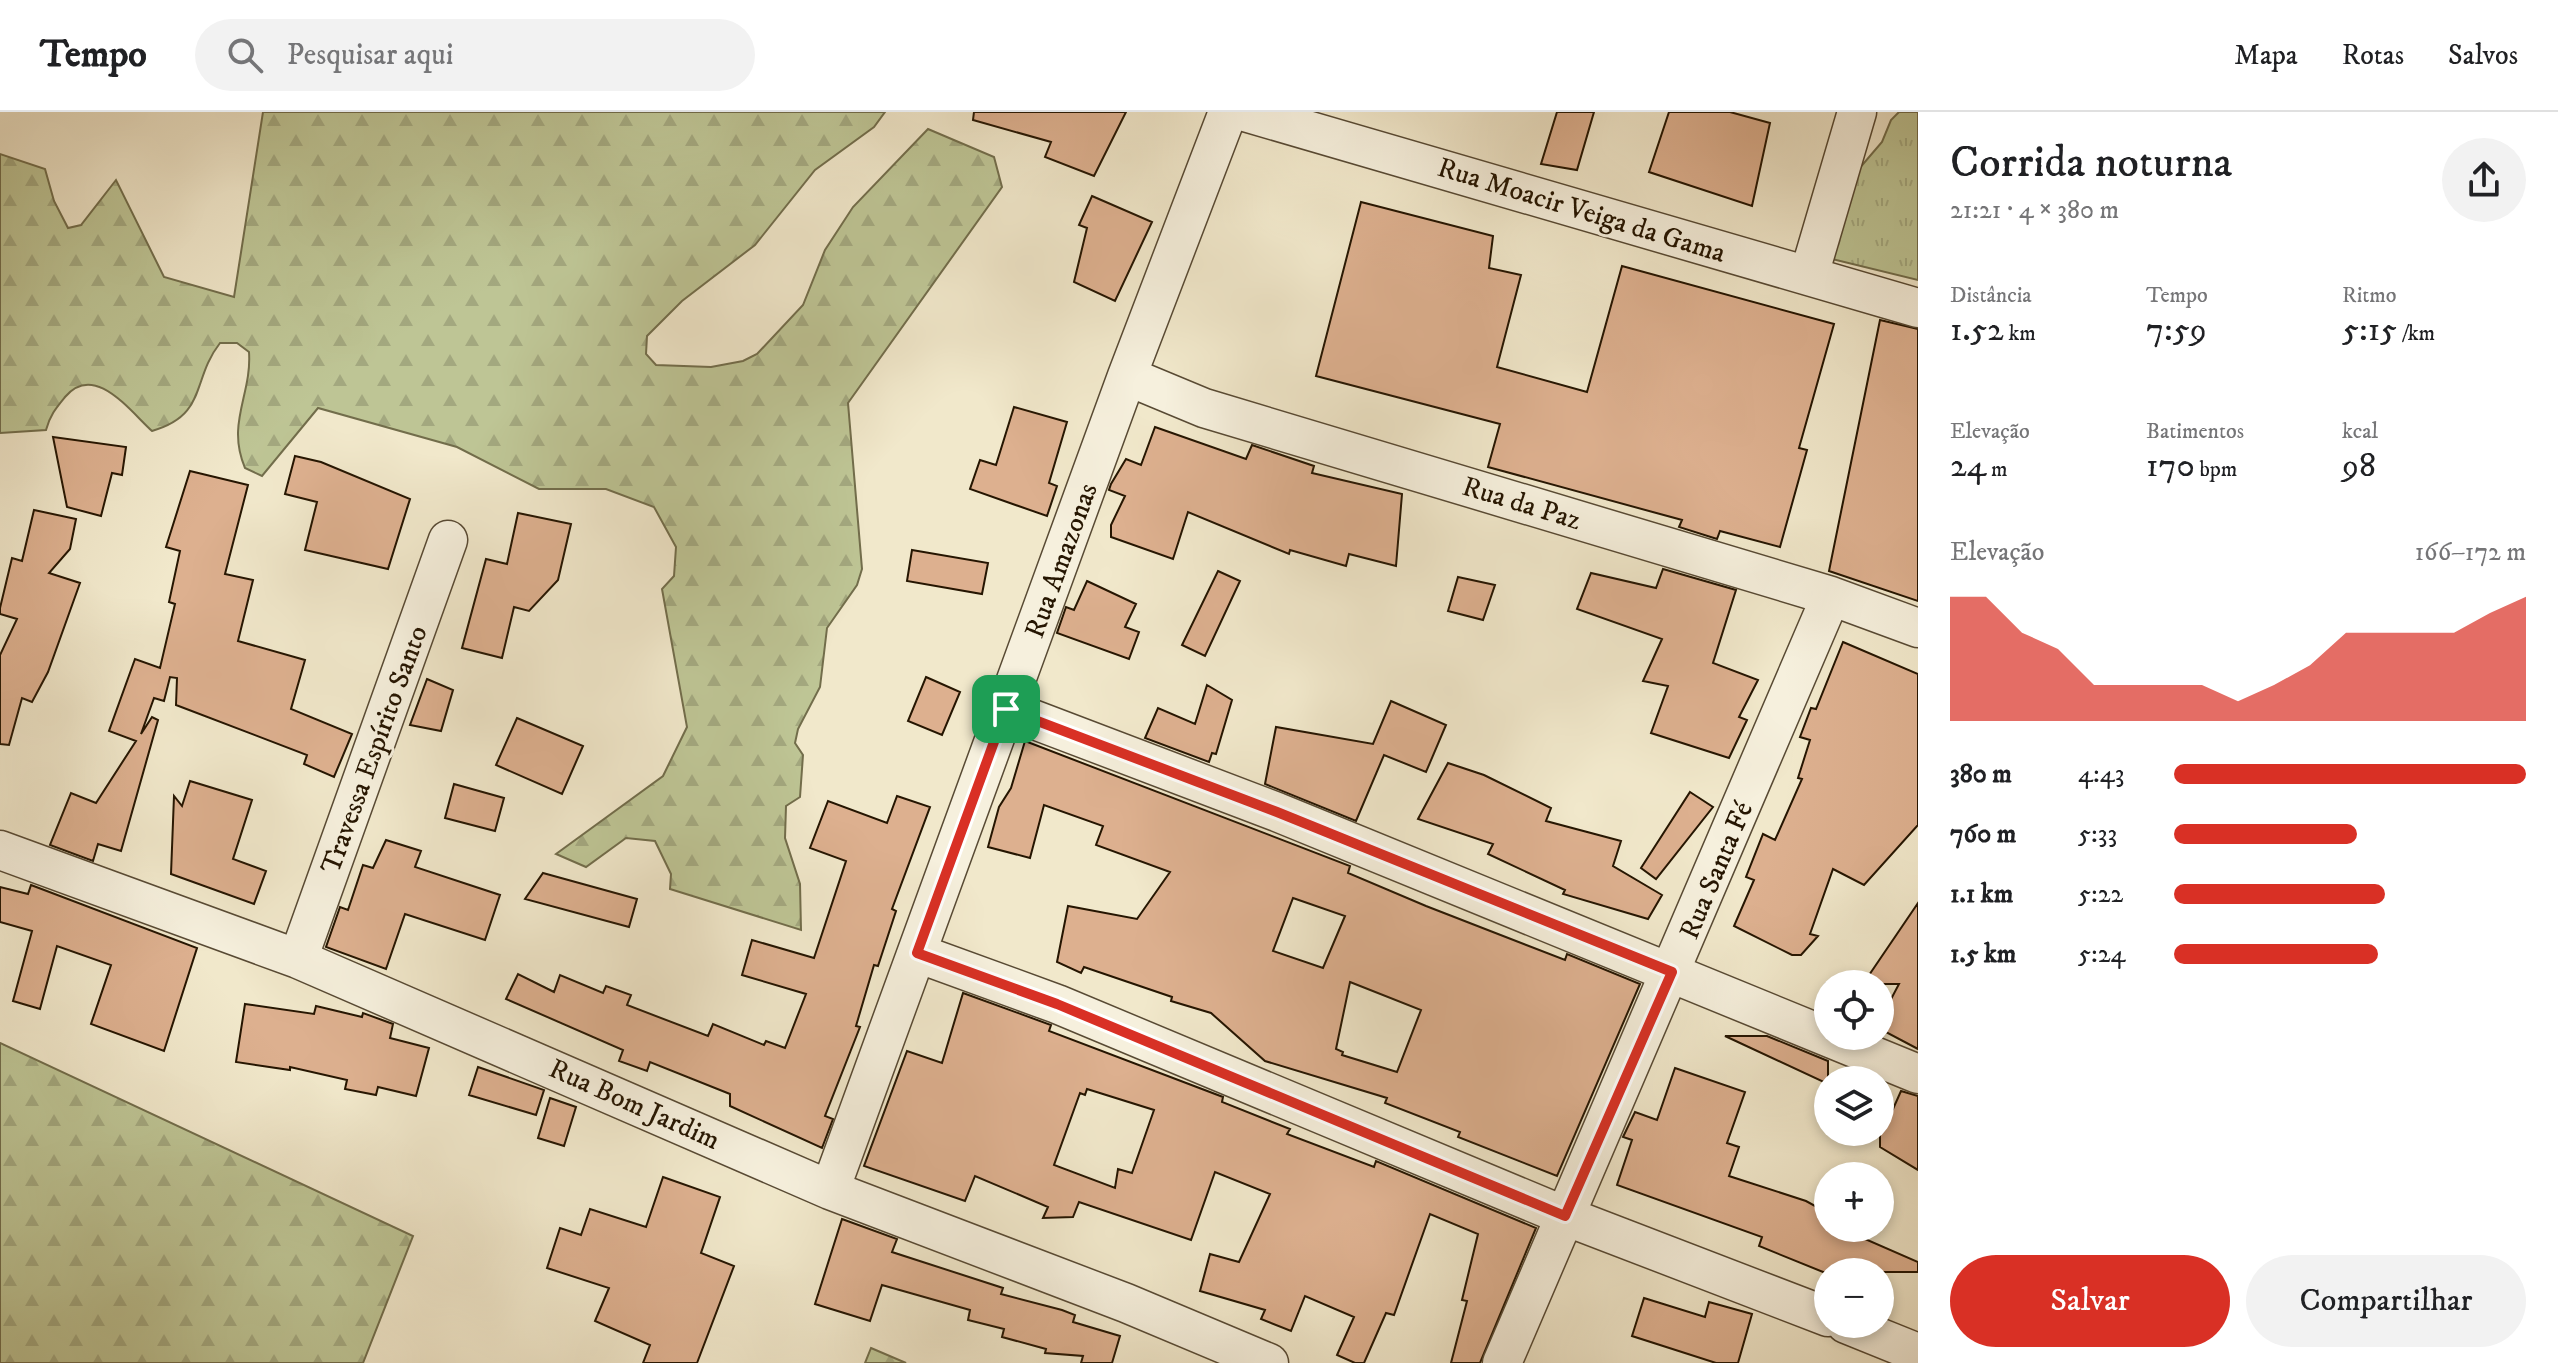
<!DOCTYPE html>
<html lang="pt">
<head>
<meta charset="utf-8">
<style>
  body { margin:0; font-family:"IM FELL DW Pica",serif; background:#f2f2f2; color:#202124; height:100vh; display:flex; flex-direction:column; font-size:30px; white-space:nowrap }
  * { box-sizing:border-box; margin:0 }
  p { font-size:26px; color:#757577 }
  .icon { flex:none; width:44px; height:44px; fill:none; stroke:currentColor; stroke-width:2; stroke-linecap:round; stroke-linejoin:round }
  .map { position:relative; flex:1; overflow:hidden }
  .sheet { display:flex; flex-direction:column; background:#fff; width:640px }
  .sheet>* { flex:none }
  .fabs { position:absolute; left:1814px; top:858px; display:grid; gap:16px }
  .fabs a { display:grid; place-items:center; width:80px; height:80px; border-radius:50%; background:#fff; box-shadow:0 4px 12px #0003; font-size:40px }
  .pin { position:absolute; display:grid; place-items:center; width:68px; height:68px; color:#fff; margin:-34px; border-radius:16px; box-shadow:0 4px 12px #0006 }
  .round { display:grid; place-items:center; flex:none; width:84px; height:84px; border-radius:42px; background:#f2f2f2 }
  .headline { display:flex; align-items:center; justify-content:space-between; height:136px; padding:0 32px }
  h1 { font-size:44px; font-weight:600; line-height:60px }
  .figures { display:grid; grid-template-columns:repeat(3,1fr); gap:12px; height:136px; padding:8px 32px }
  .figures div { display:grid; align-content:center }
  .figures b { font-size:34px; font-weight:600 }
  .figures small { font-size:22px; font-weight:400 }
  .figures p { font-size:22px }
  .chart { height:224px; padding:16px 32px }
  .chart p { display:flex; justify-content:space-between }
  .chart svg { width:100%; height:144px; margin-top:8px; fill:#d93025; opacity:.7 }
  .action { display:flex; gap:16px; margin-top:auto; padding:16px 32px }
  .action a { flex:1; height:92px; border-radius:48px; background:#d93025; color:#fff; font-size:32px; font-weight:600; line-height:92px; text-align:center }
  .action a+a { background:#f2f2f2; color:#202124 }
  ul { padding:0 32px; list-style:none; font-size:26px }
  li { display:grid; grid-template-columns:128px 96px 1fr; align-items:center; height:60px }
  li i { height:20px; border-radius:10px; background:#d93025 }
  header { display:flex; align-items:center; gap:48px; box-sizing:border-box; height:112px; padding:0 40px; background:#fff; border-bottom:2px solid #e0e0e0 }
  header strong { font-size:38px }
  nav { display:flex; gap:44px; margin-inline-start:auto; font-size:28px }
  .search { width:560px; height:72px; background:#f2f2f2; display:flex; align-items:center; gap:20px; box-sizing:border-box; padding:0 28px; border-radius:44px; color:#757577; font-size:30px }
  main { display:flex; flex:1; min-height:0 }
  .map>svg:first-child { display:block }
  .grass { fill:url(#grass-tufts); stroke:#726d4b; stroke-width:2 }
  .forest { fill:url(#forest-firs); stroke:#726d4b; stroke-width:2 }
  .building { fill:#ddb08f; stroke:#251501; stroke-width:2; fill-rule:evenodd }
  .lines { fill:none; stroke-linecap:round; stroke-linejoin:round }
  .minor-casing { stroke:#584a34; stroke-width:41 }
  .minor { stroke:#f6f0dd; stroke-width:38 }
  .route-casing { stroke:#fff; stroke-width:16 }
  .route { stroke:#d93025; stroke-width:10 }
  .labels { text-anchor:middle; stroke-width:6; stroke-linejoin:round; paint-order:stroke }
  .street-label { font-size:28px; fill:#251501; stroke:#f6f0dd }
</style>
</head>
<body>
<header>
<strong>Tempo</strong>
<div class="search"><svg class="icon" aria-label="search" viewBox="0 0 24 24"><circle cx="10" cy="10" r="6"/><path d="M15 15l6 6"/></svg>Pesquisar aqui</div>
<nav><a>Mapa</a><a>Rotas</a><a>Salvos</a></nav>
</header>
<main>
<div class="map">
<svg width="1918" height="1251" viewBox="0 0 1918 1251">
  <defs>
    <pattern id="grass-tufts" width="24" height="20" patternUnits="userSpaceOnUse" patternTransform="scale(2)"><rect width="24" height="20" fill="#bec595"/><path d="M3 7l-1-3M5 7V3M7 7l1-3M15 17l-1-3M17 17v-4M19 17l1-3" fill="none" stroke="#a3a87f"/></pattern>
    <pattern id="forest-firs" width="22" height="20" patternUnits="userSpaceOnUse" patternTransform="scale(2)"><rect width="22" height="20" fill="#bec595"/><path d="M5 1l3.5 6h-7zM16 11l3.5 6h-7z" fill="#a3a87f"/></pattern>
  </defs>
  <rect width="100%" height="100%" fill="#f1e8cb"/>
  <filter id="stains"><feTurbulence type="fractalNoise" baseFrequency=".0025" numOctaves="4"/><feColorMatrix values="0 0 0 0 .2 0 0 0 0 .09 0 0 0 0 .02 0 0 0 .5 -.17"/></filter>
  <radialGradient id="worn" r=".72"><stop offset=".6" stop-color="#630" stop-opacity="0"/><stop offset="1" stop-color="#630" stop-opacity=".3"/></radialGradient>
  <path class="grass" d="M 1899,0 L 1918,0 L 1918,168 L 1832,147 L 1846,72 L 1882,30 L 1891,8 Z"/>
  <path class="forest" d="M 263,0 L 885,0 L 874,15 L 815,58 L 755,133 L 682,189 L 647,224 L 646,242 L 656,253 L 711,255 L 743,249 L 757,242 L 803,193 L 825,138 L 853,95 L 928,17 L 994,45 L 1002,75 L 848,291 L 862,457 L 857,473 L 827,516 L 820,575 L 798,617 L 795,631 L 803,643 L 800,685 L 786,694 L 785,726 L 800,772 L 801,818 L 670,777 L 671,762 L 655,729 L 626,726 L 586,755 L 556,742 L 663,664 L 687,615 L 662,477 L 674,464 L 676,435 L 654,395 L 606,377 L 539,377 L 457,335 L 318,296 L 262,364 L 245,356 C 226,311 252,283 249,240 L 237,231 L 220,231 C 191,268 208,303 152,319 C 129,298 94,250 65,285 C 56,296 50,303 46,318 L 0,321 L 0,42 L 45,57 L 54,89 L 68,116 L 81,113 L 116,68 L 164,165 L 234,185 Z
    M 0,931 L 413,1124 L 363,1251 L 0,1251 Z
    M 871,1236 L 906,1251 L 865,1251 Z"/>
  <path class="building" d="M 974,0 L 1126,0 L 1094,64 L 1045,45 L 1051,30 L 973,8 Z
    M 1557,0 L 1594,0 L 1577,58 L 1541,52 Z
    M 1669,0 L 1730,0 L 1770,11 L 1752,94 L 1649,60 Z
    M 1092,84 L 1152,110 L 1115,189 L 1074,170 L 1087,116 L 1079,113 Z
    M 1361,90 L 1493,124 L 1489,156 L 1521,163 L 1497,255 L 1587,280 L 1622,154 L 1834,212 L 1799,336 L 1807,338 L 1780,435 L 1720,419 L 1717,427 L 1679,415 L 1682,408 L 1488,355 L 1500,312 L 1316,264 Z
    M 1880,208 L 1918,217 L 1918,489 L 1829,459 Z
    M 1014,295 L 1067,310 L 1049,371 L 1057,374 L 1047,404 L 970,377 L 980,348 L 996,353 Z
    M 1155,315 L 1246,347 L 1252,333 L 1314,354 L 1312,361 L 1402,382 L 1396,454 L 1349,442 L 1346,454 L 1290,438 L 1289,442 L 1188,400 L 1173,447 L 1111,425 L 1111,413 L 1125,384 L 1109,378 L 1111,372 L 1126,347 L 1141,353 Z
    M 53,325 L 126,335 L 122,363 L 112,361 L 101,404 L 67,395 Z
    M 295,344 L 321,350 L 410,387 L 388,457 L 305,438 L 317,390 L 285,382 Z
    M 190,359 L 248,373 L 225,462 L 253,468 L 238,529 L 305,548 L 291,597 L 352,622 L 334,665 L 304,652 L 307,643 L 176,593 L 177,566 L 170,565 L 164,589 L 154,586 L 141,622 L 152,605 L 158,608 L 121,739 L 98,732 L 93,749 L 50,733 L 71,681 L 96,691 L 136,629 L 109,619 L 135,547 L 160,556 L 175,492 L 169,490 L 180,439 L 166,435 Z
    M 34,398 L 76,407 L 70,437 L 49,461 L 80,471 L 48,560 L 32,590 L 22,586 L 9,633 L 0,632 L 0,543 L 17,507 L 0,502 L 0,496 L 12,446 L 22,449 Z
    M 518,401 L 571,412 L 558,468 L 529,499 L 514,495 L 502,546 L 462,536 L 486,447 L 507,452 Z
    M 912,438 L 988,451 L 982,482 L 907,469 Z
    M 1663,457 L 1736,478 L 1713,551 L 1758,568 L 1739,605 L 1747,608 L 1729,646 L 1651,621 L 1668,574 L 1643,569 L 1662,527 L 1577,497 L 1591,461 L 1656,476 Z
    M 1218,459 L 1240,469 L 1205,544 L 1182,533 Z
    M 1458,465 L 1495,473 L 1483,508 L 1448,499 Z
    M 1087,469 L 1136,492 L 1125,515 L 1139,520 L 1129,547 L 1057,521 L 1066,495 L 1074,498 Z
    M 1843,530 L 1918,562 L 1918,713 L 1864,773 L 1833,757 L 1810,822 L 1818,824 L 1801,843 L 1792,843 L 1734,814 L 1754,768 L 1746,765 L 1763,722 L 1775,728 L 1802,667 L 1798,666 L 1810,628 L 1800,625 L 1811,596 L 1816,597 Z
    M 926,565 L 960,580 L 942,623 L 908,609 Z
    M 427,567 L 453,578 L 441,619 L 410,613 Z
    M 1207,573 L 1232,588 L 1216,642 L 1212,641 L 1209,650 L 1145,626 L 1158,596 L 1195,612 Z
    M 1391,589 L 1446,613 L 1426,660 L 1384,643 L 1356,709 L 1265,672 L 1276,615 L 1373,632 Z
    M 517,606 L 583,634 L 562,682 L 496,653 Z
    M 1025,629 L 1350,754 L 1348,761 L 1426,794 L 1565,848 L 1567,842 L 1640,872 L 1557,1064 L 1458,1025 L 1460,1020 L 1385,991 L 1387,986 L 1265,949 L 1211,901 L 1171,889 L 1172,885 L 1084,855 L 1081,861 L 1057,850 L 1068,794 L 1137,807 L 1170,760 L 1096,733 L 1103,714 L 1044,693 L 1030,746 L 988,735 L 999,695 L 1011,676 ZM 1293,786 L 1345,804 L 1323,856 L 1273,839 ZM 1350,870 L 1421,898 L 1397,960 L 1342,943 L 1343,940 L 1336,937 Z
    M 1448,651 L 1484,663 L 1551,696 L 1546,709 L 1621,729 L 1613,754 L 1662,783 L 1648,807 L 1563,782 L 1565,778 L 1488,742 L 1493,732 L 1418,707 Z
    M 190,669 L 252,688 L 233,747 L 266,759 L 254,792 L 171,762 L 174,684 L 182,694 Z
    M 454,672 L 504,686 L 495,719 L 445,706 Z
    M 1690,680 L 1713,695 L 1656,767 L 1641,756 Z
    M 897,684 L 930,695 L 892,797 L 896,799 L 878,854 L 874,853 L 856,914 L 860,915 L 825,1004 L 833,1007 L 822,1036 L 730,994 L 730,982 L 650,950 L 647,959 L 619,949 L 623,938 L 506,887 L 518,862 L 554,880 L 560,863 L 603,881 L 606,874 L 631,883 L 627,893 L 708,924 L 713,912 L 764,933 L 766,929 L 785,936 L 806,882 L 742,863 L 752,828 L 814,846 L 846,749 L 810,736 L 828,689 L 887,711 Z
    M 386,728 L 421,739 L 415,755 L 500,783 L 485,828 L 405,802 L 386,857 L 326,835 L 340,795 L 348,798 L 363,753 L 373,756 Z
    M 543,761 L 637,787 L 629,815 L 525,787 Z
    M 31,773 L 197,836 L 164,939 L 91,912 L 111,853 L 57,834 L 40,897 L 13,889 L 32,819 L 0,810 L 0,775 L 28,782 Z
    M 1918,791 L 1918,937 L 1880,917 L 1880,908 L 1899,872 L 1863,872 Z
    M 1826,871 L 1828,871 L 1828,901 L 1816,897 Z
    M 963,881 L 1051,913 L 1049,919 L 1223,985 L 1222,990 L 1290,1017 L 1287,1022 L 1374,1055 L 1376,1049 L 1536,1116 L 1480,1251 L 1451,1251 L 1467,1189 L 1462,1188 L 1478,1122 L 1430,1102 L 1394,1203 L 1386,1201 L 1364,1251 L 1355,1251 L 1337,1243 L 1354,1205 L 1305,1184 L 1291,1219 L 1261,1207 L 1265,1198 L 1200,1179 L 1210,1142 L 1239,1150 L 1270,1082 L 1215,1060 L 1191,1128 L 1079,1090 L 1073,1105 L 1043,1106 L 1048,1095 L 975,1064 L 965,1089 L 864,1054 L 907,939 L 942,951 ZM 1087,977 L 1154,998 L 1132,1061 L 1118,1057 L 1115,1076 L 1054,1053 L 1080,981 L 1085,983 Z
    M 245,892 L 314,902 L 316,894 L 362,905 L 363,901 L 393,912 L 390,926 L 429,936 L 416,984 L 378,975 L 376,983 L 345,977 L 347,968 L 290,955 L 290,958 L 236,950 Z
    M 1725,924 L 1767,924 L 1828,949 L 1828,972 Z
    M 478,955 L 544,978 L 536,1003 L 469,983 Z
    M 1675,956 L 1745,980 L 1727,1031 L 1739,1035 L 1729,1064 L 1806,1089 L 1828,1101 L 1828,1116 L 1840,1116 L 1918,1150 L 1918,1160 L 1823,1160 L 1759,1134 L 1762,1125 L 1617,1073 L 1632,1028 L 1623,1025 L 1635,1000 L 1657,1008 Z
    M 1901,979 L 1918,984 L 1918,1058 L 1880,1035 L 1880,989 L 1893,997 Z
    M 550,986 L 576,995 L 564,1034 L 538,1026 Z
    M 663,1065 L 720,1085 L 701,1141 L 734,1154 L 697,1251 L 643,1251 L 650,1233 L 595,1209 L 609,1176 L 547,1156 L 560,1116 L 581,1123 L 590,1097 L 646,1115 Z
    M 842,1107 L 897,1127 L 892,1140 L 1003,1176 L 1001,1182 L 1062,1198 L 1075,1203 L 1073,1210 L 1120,1224 L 1112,1251 L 1081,1251 L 1083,1244 L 1045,1241 L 1046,1237 L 1002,1225 L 1004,1217 L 968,1208 L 970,1198 L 882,1173 L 870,1209 L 815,1192 Z
    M 1644,1186 L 1705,1205 L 1709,1190 L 1752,1202 L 1738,1251 L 1716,1251 L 1632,1224 Z"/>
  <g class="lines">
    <g class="minor-casing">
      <path id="minor" d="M 1245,0 L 1918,196
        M 1809,163 L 1857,0
        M 1127,264 L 1204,296 L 1831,484 L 1918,516
        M 1006,597 L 1277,700 L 1918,962
        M 0,738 L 298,847 L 830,1078 L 1126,1191 L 1269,1251
        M 917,841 L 1057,892 L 1565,1104 L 1828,1205
        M 298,847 L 448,428
        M 830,1078 L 1127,264 L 1228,0
        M 1846,1212 L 1918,1241
        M 1502,1251 L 1831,484"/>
    </g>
    <use href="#minor" class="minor"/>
  </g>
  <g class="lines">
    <g class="route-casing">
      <path id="route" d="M 1006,597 L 1277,700 L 1672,860 L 1565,1104 L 1057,892 L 917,841 Z"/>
    </g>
    <use href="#route" class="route"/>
  </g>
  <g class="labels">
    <g class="street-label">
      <text transform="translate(1582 97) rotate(17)" y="10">Rua Moacir Veiga da Gama</text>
      <text transform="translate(1522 390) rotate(17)" y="10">Rua da Paz</text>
      <text transform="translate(1060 448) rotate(-70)" y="10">Rua Amazonas</text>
      <text transform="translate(373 637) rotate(-70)" y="10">Travessa Espírito Santo</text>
      <text transform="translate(1715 758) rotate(-67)" y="10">Rua Santa Fé</text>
      <text transform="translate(635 991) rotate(24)" y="10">Rua Bom Jardim</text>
    </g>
  </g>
  <rect width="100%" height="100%" filter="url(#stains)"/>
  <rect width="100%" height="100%" fill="url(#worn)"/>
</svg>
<div class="fabs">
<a><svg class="icon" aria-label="locate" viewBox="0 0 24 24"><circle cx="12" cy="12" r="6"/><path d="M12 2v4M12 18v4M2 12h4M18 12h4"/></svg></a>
<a><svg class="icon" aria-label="layers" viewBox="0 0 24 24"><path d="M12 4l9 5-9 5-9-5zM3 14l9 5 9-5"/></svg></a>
<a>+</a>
<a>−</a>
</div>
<div class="pin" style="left:1006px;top:597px;background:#1e9e55"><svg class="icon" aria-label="arrive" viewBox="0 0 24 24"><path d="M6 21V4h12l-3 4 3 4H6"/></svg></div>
</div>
<section class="sheet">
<div class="headline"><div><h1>Corrida noturna</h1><p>21:21 · 4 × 380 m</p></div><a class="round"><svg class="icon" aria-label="share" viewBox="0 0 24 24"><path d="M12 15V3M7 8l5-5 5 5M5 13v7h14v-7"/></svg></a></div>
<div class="figures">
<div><p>Distância</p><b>1.52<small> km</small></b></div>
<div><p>Tempo</p><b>7:59</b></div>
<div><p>Ritmo</p><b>5:15<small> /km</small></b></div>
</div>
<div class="figures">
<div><p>Elevação</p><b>24<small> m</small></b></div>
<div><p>Batimentos</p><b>170<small> bpm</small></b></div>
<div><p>kcal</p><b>98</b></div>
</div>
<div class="chart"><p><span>Elevação</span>166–172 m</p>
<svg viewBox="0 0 160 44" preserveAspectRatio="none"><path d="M0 44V6L10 6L20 17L30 22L40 33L50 33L60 33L70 33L80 38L90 33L100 27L110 17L120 17L130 17L140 17L150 11L160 6V44z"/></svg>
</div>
<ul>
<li><b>380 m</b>4:43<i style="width:100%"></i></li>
<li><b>760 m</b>5:33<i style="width:52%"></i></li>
<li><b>1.1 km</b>5:22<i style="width:60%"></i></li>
<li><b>1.5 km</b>5:24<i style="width:58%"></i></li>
</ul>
<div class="action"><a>Salvar</a><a>Compartilhar</a></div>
</section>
</main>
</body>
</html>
